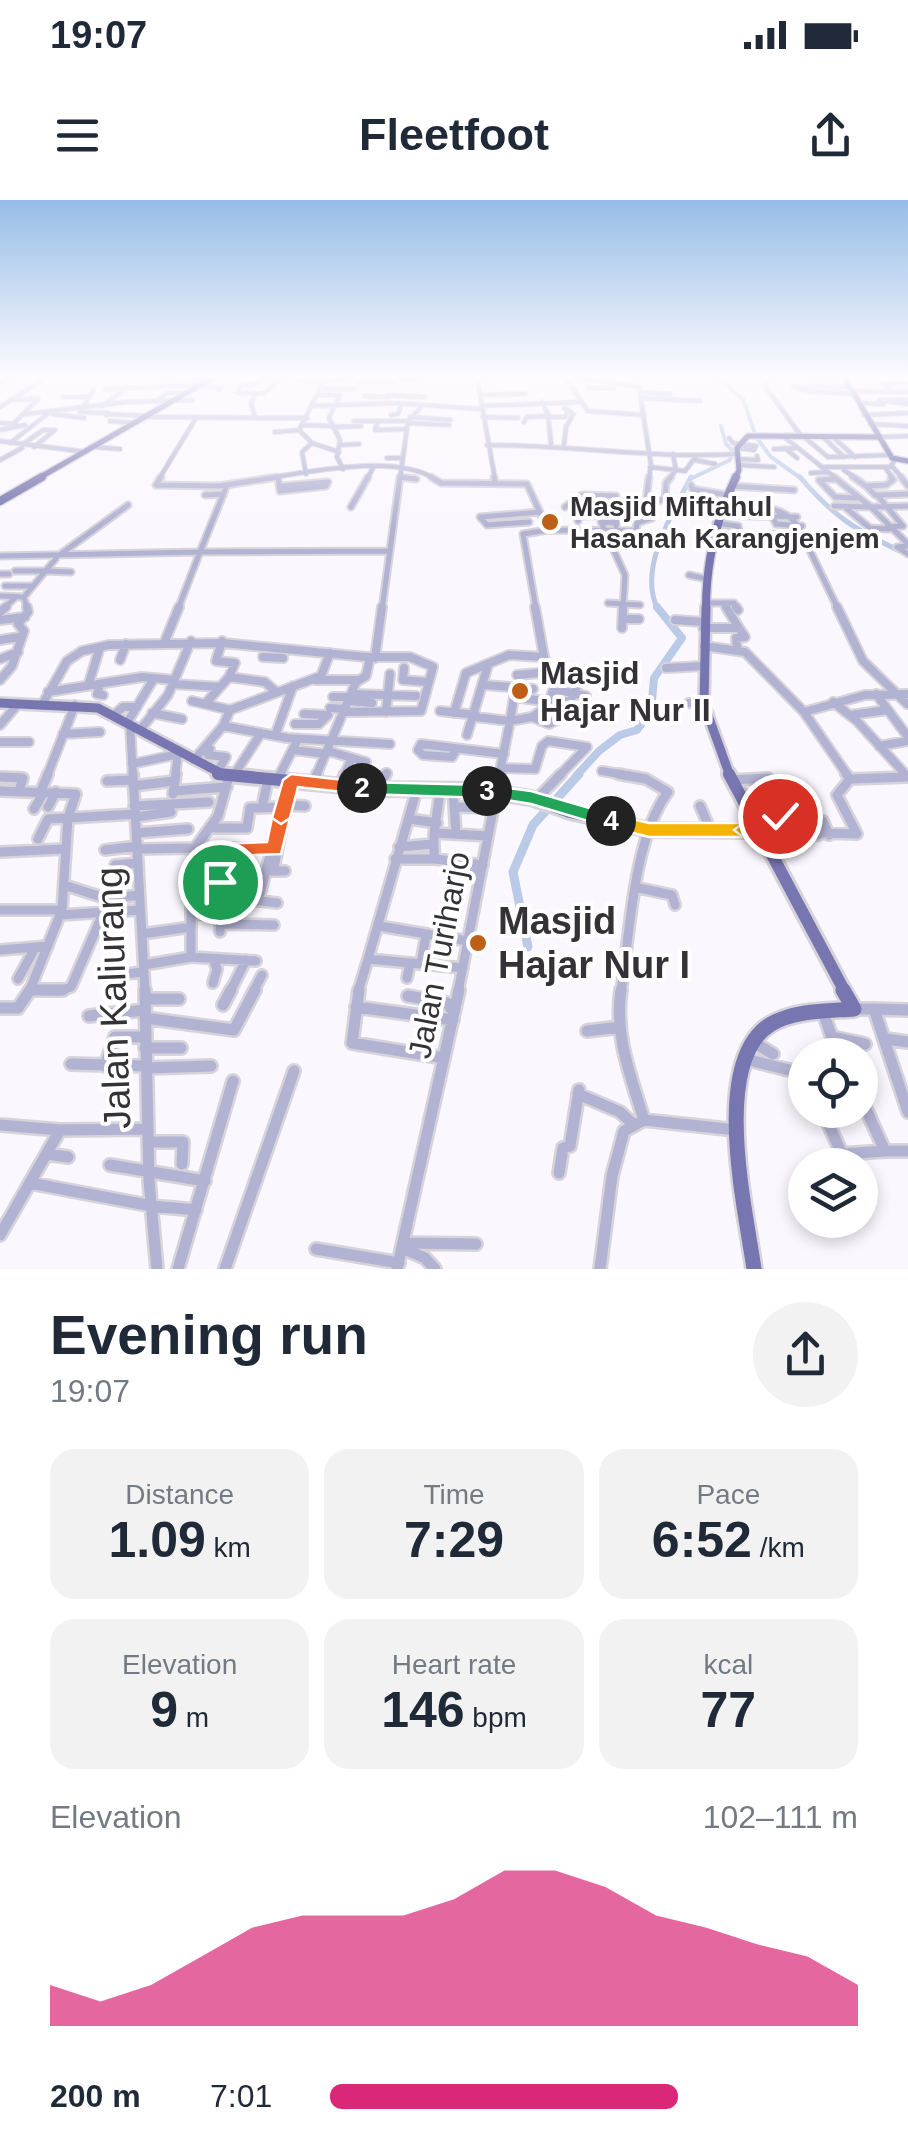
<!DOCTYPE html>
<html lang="en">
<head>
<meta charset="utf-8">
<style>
  body { margin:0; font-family:Arial,sans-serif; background:#f2f2f3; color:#1f2937; height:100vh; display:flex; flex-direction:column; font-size:38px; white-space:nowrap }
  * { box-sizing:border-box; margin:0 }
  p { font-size:32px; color:#747a83 }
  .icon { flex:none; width:55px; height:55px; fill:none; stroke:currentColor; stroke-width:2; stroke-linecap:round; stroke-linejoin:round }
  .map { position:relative; height:1069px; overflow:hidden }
  .panel { display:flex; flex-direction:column; background:#fff; flex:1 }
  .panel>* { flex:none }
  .buttons { position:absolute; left:788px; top:838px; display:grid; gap:20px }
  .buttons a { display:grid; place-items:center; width:90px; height:90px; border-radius:50%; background:#fff; box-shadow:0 5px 15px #0003; font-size:50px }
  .pin { position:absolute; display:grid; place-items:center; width:85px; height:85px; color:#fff; margin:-42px; border:5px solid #fff; border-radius:50%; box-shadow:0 2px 10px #0007 }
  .km { position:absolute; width:50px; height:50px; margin:-25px; border-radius:50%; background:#222; color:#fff; font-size:28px; line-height:50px; text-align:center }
  .round { display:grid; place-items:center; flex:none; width:105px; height:105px; border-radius:52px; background:#f2f2f3 }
  .overview { display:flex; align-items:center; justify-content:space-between; height:170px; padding:0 50px }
  h1 { font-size:55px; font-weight:600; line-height:75px }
  .metrics { display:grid; grid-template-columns:repeat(3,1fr); gap:15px; height:170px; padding:10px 50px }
  .metrics div { display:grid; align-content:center; border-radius:25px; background:#f2f2f3; text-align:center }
  .metrics b { font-size:50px; font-weight:600 }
  .metrics small { font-size:28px; font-weight:400 }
  .metrics p { font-size:28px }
  .chart { height:280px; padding:20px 50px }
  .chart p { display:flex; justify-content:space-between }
  .chart svg { width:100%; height:180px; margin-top:10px; fill:#db2777; opacity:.7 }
  ul { padding:0 50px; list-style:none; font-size:32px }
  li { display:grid; grid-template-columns:160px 120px 1fr; align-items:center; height:75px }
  li i { height:25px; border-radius:12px; background:#db2777 }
  .status { display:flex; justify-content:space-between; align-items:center; height:70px; padding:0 50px; background:#fff; direction:ltr }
  .status svg { height:28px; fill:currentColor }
  header { display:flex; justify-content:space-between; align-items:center; height:130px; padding:0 50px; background:#fff; font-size:45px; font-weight:600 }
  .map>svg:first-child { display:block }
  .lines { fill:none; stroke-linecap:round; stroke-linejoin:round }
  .river-far3 { stroke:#bbcae6; stroke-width:4 }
  .river-far2 { stroke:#bbcae6; stroke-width:5 }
  .river-far1 { stroke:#bbcae6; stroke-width:8 }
  .river { stroke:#bbcae6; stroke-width:9 }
  .minor-far4-casing { stroke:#d6d4da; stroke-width:6 }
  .minor-far3-casing { stroke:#d6d4da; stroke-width:9 }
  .minor-far2-casing { stroke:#d6d4da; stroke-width:12 }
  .minor-far1-casing { stroke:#d6d4da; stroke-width:14 }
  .minor-casing { stroke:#d6d4da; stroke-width:16 }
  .major-far4-casing { stroke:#d6d4da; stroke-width:8 }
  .major-far3-casing { stroke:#d6d4da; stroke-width:11 }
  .major-far2-casing { stroke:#d6d4da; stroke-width:14 }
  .major-far1-casing { stroke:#d6d4da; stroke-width:18 }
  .major-casing { stroke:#d6d4da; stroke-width:20 }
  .minor-far4 { stroke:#b2b2d3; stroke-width:4 }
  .minor-far3 { stroke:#b2b2d3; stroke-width:5 }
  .minor-far2 { stroke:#b2b2d3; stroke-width:8 }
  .minor-far1 { stroke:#b2b2d3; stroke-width:9 }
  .minor { stroke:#b2b2d3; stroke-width:11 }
  .major-far4 { stroke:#7876b0; stroke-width:5 }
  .major-far3 { stroke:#7876b0; stroke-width:8 }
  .major-far2 { stroke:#7876b0; stroke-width:9 }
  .major-far1 { stroke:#7876b0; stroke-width:12 }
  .major { stroke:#7876b0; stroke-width:15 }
  .split-1 { fill:#f0652b; stroke:#fff; stroke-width:2.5 }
  .split-2 { fill:#f0652b; stroke:#fff; stroke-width:2.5 }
  .split-3 { fill:#22a559; stroke:#fff; stroke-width:2.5 }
  .split-4 { fill:#22a559; stroke:#fff; stroke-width:2.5 }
  .split-5 { fill:#f5b400; stroke:#fff; stroke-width:2.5 }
  .split-6 { fill:#f5b400; stroke:#fff; stroke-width:2.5 }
  .poi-dot { fill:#be5f17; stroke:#fff; stroke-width:4 }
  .labels { text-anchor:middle; stroke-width:8; stroke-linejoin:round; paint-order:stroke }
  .far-poi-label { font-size:28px; font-weight:bold; fill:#343236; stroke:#fff; text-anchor:start }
  .poi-label { font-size:32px; font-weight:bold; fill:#343236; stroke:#fff; text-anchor:start }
  .street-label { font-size:32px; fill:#343236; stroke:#fff }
  .near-poi-label { font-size:38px; font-weight:bold; fill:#343236; stroke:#fff; text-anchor:start }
  .near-street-label { font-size:38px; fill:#343236; stroke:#fff }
</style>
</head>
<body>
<div class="status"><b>19:07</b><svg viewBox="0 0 49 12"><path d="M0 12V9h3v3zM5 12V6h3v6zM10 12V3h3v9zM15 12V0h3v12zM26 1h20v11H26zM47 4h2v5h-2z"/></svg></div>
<header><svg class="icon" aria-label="menu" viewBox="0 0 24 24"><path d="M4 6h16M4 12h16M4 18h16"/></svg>Fleetfoot<svg class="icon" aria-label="share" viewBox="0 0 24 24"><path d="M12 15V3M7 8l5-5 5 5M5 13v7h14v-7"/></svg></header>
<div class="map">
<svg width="908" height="1069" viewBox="0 0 908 1069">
  <rect width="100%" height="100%" fill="#faf7fe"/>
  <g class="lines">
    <path class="river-far3" d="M 716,177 L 743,199 L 756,237 L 771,257 L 802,279
      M 690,279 L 730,260 L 733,251 L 726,244 L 721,226"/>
    <path class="river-far2" d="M 800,277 C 832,315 855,330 900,351
      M 658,409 C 637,370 673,312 691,277"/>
    <path class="river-far1" d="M 576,576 L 599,551 L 620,535 L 637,530 L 651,511 L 654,478 L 682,438 L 657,407"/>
    <path class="river" d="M 528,747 L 513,672 L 533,625 L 579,574"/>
    <g class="minor-far4-casing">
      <path id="minor-far4" d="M 326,177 L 299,230 L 312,243 L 339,252
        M 477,177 L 495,279
        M 565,177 L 588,211 L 644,215
        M 579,177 L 639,187 L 651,265 L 649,279
        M 768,177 L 765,186 L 801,236
        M 395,178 L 419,179
        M 187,179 L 212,179
        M 298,180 L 324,182
        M 325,181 L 353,177
        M 358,181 L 394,181
        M 1,182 L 9,177
        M 251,184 L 241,185 L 238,193 L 264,193
        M 200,186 L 222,187 L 219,190
        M 250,186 L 266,177
        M 850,187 L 813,186 L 811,191 L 854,194
        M 588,188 L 614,188
        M 105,189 L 201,185
        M 319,189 L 354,189
        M 93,190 L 80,212 L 109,213 L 106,215
        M 811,191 L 793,187 L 812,187
        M 852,191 L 908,192
        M 891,191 L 884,183 L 908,184
        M 640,192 L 670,194
        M 264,193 L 283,177
        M 317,195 L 340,195 L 329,218 L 340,240 L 337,257 L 343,269
        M 388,195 L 425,197
        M 480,195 L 525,194
        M 365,196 L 387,197
        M 63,197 L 88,197
        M 641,198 L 700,201
        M 11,200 L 38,199 L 14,223
        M 908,200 L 879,200 L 908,204
        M 156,202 L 167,193 L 189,193
        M 542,202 L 548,214 L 551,244
        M 859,203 L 884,204
        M 103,206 L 127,187
        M 311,206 L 396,203 L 481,209
        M 481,206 L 581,202
        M 0,207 L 47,177
        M 26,214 L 126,202 L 192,200
        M 53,214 L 84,218
        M 108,214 L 148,216
        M 391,215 L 398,214 L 402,203
        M 864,215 L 908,213
        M 146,217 L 307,218
        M 410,217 L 450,220
        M 483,217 L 518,218
        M 546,217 L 565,217 L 568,210 L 564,208
        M 255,218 L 251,203 L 256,193
        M 110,221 L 136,223
        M 354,221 L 408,221
        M 378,221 L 375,230 L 407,229
        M 524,222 L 527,217 L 546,216
        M 0,223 L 16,224
        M 408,223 L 449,225
        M 870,224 L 908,226
        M 301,225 L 332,226
        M 332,227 L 361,226
        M 0,230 L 25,225
        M 275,232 L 299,230
        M 783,236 L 837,279
        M 803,236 L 828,257 L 890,255
        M 822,236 L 844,257
        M 832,236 L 855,257
        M 878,237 L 908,236
        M 729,238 L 733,243 L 756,246 L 754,250 L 737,248
        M 0,241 L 86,252
        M 10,243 L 50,212
        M 22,245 L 43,230 L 55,230 L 34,247
        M 340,245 L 359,244
        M 487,245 C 570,245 654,259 737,254
        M 564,245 L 566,227 L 573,214 L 568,210
        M 94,247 L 120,249
        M 785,248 L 797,258
        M 774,249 L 795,248
        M 387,258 L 403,258
        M 738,259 L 758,260 L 757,256
        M 0,260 L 22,248
        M 695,260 L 715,264
        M 739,265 L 774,267
        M 892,266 L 903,279
        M 650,267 L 685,271 L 697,255
        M 824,267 L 890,267 L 895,260
        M 885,267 L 893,279
        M 844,270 L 857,279
        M 811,273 L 828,272
        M 306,274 L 302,252 L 312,243
        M 400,277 L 416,279
        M 159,279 L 196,218
        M 262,279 C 308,272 395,253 435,279
        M 367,279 L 373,268
        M 400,279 L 408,221 L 423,205
        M 669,279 L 676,270 L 673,254
        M 830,279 L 835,279"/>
    </g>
    <g class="minor-far3-casing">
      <path id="minor-far3" d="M 278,277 L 280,291 L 326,286 L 328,282 L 280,286
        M 400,277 L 416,279
        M 431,277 L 441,283 L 527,284 L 548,330
        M 494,277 L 495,282
        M 834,277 L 871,307 L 908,306
        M 853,277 L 866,286
        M 901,277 L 908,286
        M 835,279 L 819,280 L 835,297 L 856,298
        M 156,285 L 219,286 L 278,277
        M 156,285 L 161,277
        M 227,285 L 200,352 L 388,351
        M 691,285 L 692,289 L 727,295
        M 731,286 L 794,290
        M 205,295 L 223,294
        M 875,295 L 866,286 L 886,285 L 893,280 L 891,277
        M 877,295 L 903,326 L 887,327
        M 879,295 L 908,294
        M 573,301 L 618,302
        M 647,304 L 665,299 L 666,283 L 671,277
        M 834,306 L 871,307 L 908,344
        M 351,307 L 368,277
        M 565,307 L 582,295 L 616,296 L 616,326
        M 846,308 L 870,328 L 889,329
        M 718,315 L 797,317
        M 582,316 L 619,315
        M 480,317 L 540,312
        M 480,317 L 487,325 L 529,322
        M 773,317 L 776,324 L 802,326
        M 578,321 L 582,308 L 619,309
        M 617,323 L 601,322 L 625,375 L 623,409
        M 716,323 L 738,326 L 740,335
        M 714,332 L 805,340 C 791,301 757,307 721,307
        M 774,334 L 777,352
        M 805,340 L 838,409
        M 908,346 L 897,347 L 908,354
        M 0,356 L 200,352 L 178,409
        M 15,371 L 45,371
        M 45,371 L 71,372
        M 0,374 L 9,374
        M 689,375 L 707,379
        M 5,386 L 33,386
        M 0,396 L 24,397
        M 24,397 L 58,356 L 128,305
        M 24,397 L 27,409
        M 608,403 L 640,405
        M 705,403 L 734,403 L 737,409
        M 724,403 L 728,409
        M 3,409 L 16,397
        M 382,409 L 400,277
        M 536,409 L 523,334 L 548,330 L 636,331 L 637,323 L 652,318 L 646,301 L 649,277"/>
    </g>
    <g class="minor-far2-casing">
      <path id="minor-far2" d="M 726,407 L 739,428
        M 736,407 L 738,410
        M 837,407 L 863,461 L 907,504
        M 0,412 L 6,407
        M 624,419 L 639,419
        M 0,420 L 25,417
        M 675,420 L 703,422
        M 622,428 L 623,407
        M 703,428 L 739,428 L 745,437 L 736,438 L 737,448
        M 0,440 L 19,437
        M 165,441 L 179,407
        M 704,446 L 745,452 L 804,512 L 865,495 L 908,494
        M 263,457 L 283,458
        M 375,458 L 382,407
        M 0,459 L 18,452
        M 120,460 L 126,444
        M 404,468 L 403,480 L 427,482
        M 666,468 L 703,466
        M 517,475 L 550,472
        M 229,477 L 265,482 L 275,491
        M 0,480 L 12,466 L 24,431 L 18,424 L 28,412 L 27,407
        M 315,480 L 359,480
        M 173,484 L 220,487
        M 100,485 L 97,494 L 103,495
        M 485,485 L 533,489
        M 88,486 L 100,447
        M 554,489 L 586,496
        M 48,492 L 142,477 L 174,480
        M 352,494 L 416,496
        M 876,494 L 908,537
        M 333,497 L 351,497
        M 552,500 L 570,502 L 582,475
        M 192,501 L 230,510
        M 350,501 L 372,503
        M 833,502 L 857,521 L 907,576
        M 206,503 L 229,477 L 235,463 L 216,461 L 222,441
        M 689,503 L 704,504
        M 42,505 L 67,461 L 82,451 L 109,445 L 223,443 L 366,457 L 410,457 L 433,467 L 421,511 L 345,512
        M 330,508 L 346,509
        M 440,511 L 476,515
        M 386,512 L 390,474
        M 804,512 L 848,576
        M 152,513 L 182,519
        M 454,513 L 466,473 L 509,455 L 544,457
        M 850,515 L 888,510
        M 113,516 L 123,507 L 137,507
        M 475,517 L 510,521 L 514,497 L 551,502
        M 532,517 L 549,524 L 557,520
        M 127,523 L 153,480
        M 295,524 L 319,524 L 328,515 L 304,514
        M 0,525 L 18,504
        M 130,525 L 133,576
        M 223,526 L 287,538 L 390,544
        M 140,530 L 168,495 L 191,441
        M 276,533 L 293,486
        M 63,534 L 100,532
        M 467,535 L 488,465
        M 0,542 L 29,542
        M 879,546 L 908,541
        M 210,549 L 208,555 L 226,557 L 216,574
        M 294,550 L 326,554
        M 456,550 L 452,557 L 423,555 L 418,550 L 421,544 L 504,554
        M 328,551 L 366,562
        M 194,560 L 223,526 L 230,510 L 321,476 L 330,453
        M 132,564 L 174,555
        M 501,568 L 535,569 L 542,546 L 548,541 L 587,547 L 559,576
        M 602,571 L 631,576
        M 234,575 L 261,533
        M 47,576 L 75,505
        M 175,576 L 178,554
        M 279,576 L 298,539
        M 316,576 L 356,482 L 366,476 L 370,458
        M 344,576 L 352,558
        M 385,576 L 387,573
        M 499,576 L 510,521 L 532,517 L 548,506 L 555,484 L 544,457 L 535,407"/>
    </g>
    <g class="minor-far1-casing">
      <path id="minor-far1" d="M 133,574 L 145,792
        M 618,574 L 646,579 L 668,592 C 633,639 630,733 621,792
        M 846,574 L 850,579
        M 0,577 L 23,578 L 19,591
        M 278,579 L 281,574
        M 731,580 L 768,578 L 782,602
        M 107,581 L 133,580
        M 314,581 L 317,574
        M 340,585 L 345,574
        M 133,586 L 174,581
        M 417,589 L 368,759 L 463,768
        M 453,589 L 456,634
        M 0,591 L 76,594 L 68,618 L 48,619 L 38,639
        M 41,591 L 48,574
        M 174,591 L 227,587
        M 173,594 L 176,574
        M 372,596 L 386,574
        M 537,599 L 561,574
        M 772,602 L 797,633
        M 263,603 L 268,579
        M 743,603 L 797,600 L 818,635
        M 284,605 L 305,606
        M 134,606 L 209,602
        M 700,606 L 711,631
        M 48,607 L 56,592
        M 454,607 L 494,608
        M 34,609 L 44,592
        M 136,617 L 171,612
        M 409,619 L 437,623
        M 810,621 L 823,621 L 829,635
        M 211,628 L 247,628 L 250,608 L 283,607
        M 757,631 L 857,634 L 837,595 L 850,579 L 908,577
        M 137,633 L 188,629
        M 435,633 L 488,636
        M 399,647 L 433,644
        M 138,649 L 195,648 L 218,616 L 229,576
        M 226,649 L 219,664 L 222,696 L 277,703
        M 105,650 L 138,646
        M 0,652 L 65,649
        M 395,659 L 435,659 C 431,635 438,614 440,589
        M 435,659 L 483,665
        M 115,665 L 138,663
        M 191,667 L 219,664
        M 274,668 L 291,580
        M 454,670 L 481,674
        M 269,671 L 285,671
        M 220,674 L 262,677
        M 64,685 L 108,699 L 139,695
        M 639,688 L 672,695 L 675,705
        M 191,689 L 220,682
        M 258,701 L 269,659
        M 0,710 L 62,710 L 60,714
        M 62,710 L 68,618 L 136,614
        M 193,715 L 222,712
        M 222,724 L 274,725
        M 379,726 L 468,741
        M 220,732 L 222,696
        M 142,734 L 184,728
        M 0,750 L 48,746
        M 191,757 L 256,761
        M 213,759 L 217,769 L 213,783
        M 421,764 L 426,735
        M 144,765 L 191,757 L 191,675 L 195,648 L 275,649
        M 117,775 L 144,772
        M 407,778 L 410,763
        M 18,779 L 35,748
        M 31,790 L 58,791 L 71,787 L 104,711
        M 29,792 L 60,715 L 140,710
        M 230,792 L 246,760
        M 253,792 L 262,775
        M 358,792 L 368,759
        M 458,792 L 500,574"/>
    </g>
    <g class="minor-casing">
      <path id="minor" d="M 31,790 L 63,790
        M 145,790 L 149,981 L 157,1069
        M 359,790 L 352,843 L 444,858
        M 621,790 C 614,835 631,877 644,920
        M 408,796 L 447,803 L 454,812
        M 145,799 L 179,799
        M 223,805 L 231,790
        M 356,807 L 453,820
        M 0,808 L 18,808 L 30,790
        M 854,809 L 874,809 L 908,912
        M 874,809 L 908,810
        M 823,812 L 838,855
        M 89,816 L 145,810
        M 145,818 L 234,830 L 255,790
        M 587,831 L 620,827
        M 832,837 L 865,844
        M 886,839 L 908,842
        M 753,842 L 773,854
        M 145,848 L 181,848
        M 811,855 L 836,853
        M 745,859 L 805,874
        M 71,864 L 146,866
        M 105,866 L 115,837 L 145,837
        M 146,868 L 211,866
        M 578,894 L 620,912 L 634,925
        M 860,896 L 885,951 L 908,951
        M 822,910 L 842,954 L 885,951
        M 0,925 L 60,930
        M 149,942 L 183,942 L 182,964
        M 47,954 L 68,957
        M 110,965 L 205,981
        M 559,973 L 563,948 L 570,946 L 579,890
        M 30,983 L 152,1006 L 196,1010
        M 0,1035 L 60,930 L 148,929
        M 403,1043 L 476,1044
        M 402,1048 L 425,1058 L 435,1069
        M 316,1049 L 399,1063
        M 178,1069 L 233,881
        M 225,1069 L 294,871
        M 397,1069 L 459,790
        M 600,1069 L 612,976 L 624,931 L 644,920 L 736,930"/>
    </g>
    <g class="major-far4-casing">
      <path id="major-far4" d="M 844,177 L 892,258 L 908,261
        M 37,279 L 214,177
        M 735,279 L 739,270 L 737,248 L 748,236 L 878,237"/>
    </g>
    <g class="major-far3-casing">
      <path id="major-far3" d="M 0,301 L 42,277
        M 706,409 C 706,362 716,319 736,277"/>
    </g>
    <g class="major-far2-casing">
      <path id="major-far2" d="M 706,407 L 704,504 L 730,576
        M 0,503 L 98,508 L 226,576"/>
    </g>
    <g class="major-far1-casing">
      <path id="major-far1" d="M 218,574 L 375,589 L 478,590 L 531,598 L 570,612 L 649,630 L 756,631
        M 729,574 L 845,792"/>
    </g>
    <g class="major-casing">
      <path id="major" d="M 754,1069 C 746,1011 710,861 771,824 C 795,810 827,811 854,809 L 843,790"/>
    </g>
    <use href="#minor-far4" class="minor-far4"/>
    <use href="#minor-far3" class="minor-far3"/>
    <use href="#minor-far2" class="minor-far2"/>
    <use href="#minor-far1" class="minor-far1"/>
    <use href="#minor" class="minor"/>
    <use href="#major-far4" class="major-far4"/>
    <use href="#major-far3" class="major-far3"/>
    <use href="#major-far2" class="major-far2"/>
    <use href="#major-far1" class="major-far1"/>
    <use href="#major" class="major"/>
  </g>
  <linearGradient id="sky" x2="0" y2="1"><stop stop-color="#96bde7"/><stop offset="0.54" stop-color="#fdfbff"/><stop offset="1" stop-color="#fdfbff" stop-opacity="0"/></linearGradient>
  <rect width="908" height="327" fill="url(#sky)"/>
  <path class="split-1" d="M 281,611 L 290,618 L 281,654 L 232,656 L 227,688 L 213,688 L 209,664 L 219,644 L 267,642 L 272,618 Z"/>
  <path class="split-2" d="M 291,574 L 362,582 L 371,588 L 362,594 L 298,587 L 290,618 L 281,624 L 272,618 L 283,580 Z"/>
  <path class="split-3" d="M 362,582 L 487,585 L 496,591 L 487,598 L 362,594 L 353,588 Z"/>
  <path class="split-4" d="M 487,585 L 531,591 L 617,616 L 620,621 L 611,628 L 531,604 L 481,596 L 481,587 Z"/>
  <path class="split-5" d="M 611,614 L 649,623 L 743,623 L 752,630 L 743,637 L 649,637 L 605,626 L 602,621 Z"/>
  <path class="split-6" d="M 780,610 L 786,612 L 786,621 L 762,624 L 765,630 L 763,635 L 743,637 L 734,630 L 743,623 L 743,614 Z"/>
  <g class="poi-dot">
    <circle cx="550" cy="322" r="10"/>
    <circle cx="520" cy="491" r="10"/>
    <circle cx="478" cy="743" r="10"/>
  </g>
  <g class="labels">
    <g class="far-poi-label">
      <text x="570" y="316">Masjid Miftahul<tspan x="570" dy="32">Hasanah Karangjenjem</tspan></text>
    </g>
    <g class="poi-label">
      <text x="540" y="484">Masjid<tspan x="540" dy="37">Hajar Nur II</tspan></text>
    </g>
    <g class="street-label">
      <text transform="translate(439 755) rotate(-79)" y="11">Jalan Turiharjo</text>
    </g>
    <g class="near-poi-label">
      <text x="498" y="734">Masjid<tspan x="498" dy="44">Hajar Nur I</tspan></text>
    </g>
    <g class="near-street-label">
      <text transform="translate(113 798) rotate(-92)" y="13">Jalan Kaliurang</text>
    </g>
  </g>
</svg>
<div class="buttons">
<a><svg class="icon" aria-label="locate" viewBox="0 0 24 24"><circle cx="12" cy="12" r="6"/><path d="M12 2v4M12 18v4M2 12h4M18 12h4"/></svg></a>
<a><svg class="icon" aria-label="layers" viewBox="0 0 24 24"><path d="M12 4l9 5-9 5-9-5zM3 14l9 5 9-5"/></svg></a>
</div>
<div class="pin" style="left:220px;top:682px;background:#1e9e55"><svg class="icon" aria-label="arrive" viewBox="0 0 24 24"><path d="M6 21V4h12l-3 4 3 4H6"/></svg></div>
<div class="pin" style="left:780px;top:616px;background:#d93025"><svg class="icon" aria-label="check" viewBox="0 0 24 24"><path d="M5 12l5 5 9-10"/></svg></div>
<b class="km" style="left:362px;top:588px">2</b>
<b class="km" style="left:487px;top:591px">3</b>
<b class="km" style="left:611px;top:621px">4</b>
</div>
<section class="panel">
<div class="overview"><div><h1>Evening run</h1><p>19:07</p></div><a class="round"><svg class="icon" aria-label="share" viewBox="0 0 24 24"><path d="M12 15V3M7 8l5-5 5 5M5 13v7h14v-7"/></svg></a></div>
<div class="metrics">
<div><p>Distance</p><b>1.09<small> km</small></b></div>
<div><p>Time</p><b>7:29</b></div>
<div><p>Pace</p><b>6:52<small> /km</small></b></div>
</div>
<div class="metrics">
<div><p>Elevation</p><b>9<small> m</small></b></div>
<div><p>Heart rate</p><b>146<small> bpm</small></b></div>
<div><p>kcal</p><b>77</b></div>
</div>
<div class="chart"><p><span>Elevation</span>102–111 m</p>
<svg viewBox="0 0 160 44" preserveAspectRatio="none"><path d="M0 44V34L10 38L20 34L30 27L40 20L50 17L60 17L70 17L80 13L90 6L100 6L110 10L120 17L130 20L140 24L150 27L160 34V44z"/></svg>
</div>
<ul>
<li><b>200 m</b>7:01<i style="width:66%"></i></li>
</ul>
</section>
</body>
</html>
